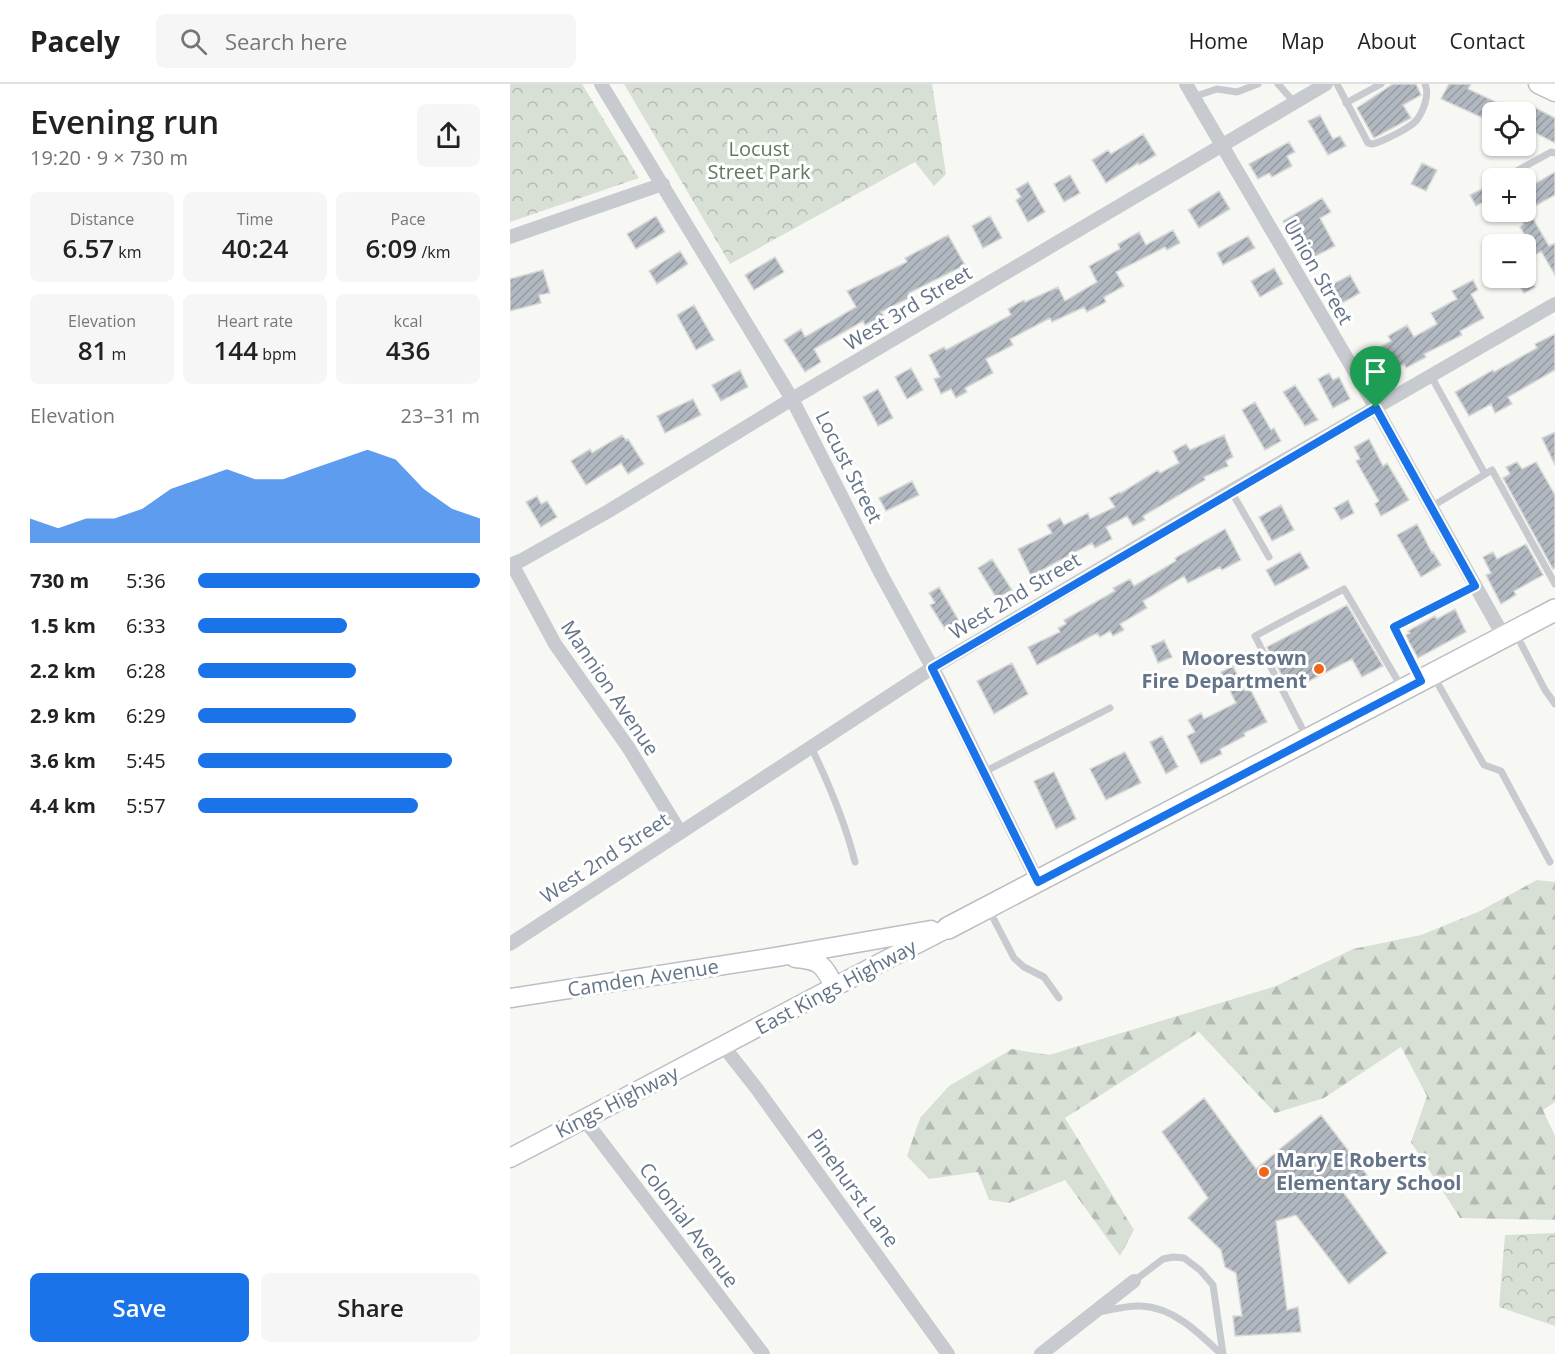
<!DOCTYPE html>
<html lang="en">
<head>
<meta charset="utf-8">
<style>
  body { margin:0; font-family:"Open Sans",sans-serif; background:#f6f6f6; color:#222; height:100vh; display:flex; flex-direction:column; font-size:22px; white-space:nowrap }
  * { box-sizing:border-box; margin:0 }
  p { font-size:20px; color:#767676 }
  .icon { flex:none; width:33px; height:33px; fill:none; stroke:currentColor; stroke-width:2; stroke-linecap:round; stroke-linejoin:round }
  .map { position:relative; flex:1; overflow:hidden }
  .side { display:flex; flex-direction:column; background:#fff; width:510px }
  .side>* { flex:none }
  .buttons { position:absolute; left:972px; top:18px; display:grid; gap:12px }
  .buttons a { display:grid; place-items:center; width:54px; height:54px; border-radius:9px; background:#fff; box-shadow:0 2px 4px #0004; font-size:30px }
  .pin { position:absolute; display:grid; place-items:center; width:51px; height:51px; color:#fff; margin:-62px -26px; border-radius:50% 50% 50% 0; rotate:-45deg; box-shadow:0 0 6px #0007 }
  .pin .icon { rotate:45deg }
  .round { display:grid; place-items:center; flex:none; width:63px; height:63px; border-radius:9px; background:#f6f6f6 }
  .headline { display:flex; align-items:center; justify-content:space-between; height:102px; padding:0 30px }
  h1 { font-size:33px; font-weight:600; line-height:45px }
  .metrics { display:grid; grid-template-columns:repeat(3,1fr); gap:9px; height:102px; padding:6px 30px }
  .metrics div { display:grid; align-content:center; border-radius:9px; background:#f6f6f6; text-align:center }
  .metrics b { font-size:26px; font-weight:600 }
  .metrics small { font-size:16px; font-weight:400 }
  .metrics p { font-size:16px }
  .chart { height:168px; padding:12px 30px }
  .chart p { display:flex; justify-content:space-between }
  .chart svg { width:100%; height:108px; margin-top:6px; fill:#1a73e8; opacity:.7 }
  .primary-button { display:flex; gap:12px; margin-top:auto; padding:12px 30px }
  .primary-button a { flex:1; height:69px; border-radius:9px; background:#1a73e8; color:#fff; font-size:24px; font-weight:600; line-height:69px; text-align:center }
  .primary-button a+a { background:#f6f6f6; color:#222 }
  ul { padding:0 30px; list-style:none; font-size:20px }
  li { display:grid; grid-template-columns:96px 72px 1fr; align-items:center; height:45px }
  li i { height:15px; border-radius:8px; background:#1a73e8 }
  header { display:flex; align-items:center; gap:36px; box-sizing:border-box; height:84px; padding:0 30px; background:#fff; border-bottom:2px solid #e0e0e0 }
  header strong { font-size:28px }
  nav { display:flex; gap:33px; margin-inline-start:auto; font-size:21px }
  .search { width:420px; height:54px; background:#f6f6f6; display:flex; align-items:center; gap:15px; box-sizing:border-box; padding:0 21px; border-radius:9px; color:#767676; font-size:22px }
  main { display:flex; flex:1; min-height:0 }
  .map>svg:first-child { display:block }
  .forest { fill:url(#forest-firs) }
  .park { fill:url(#park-crowns) }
  .building { fill:url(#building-hatch); stroke:#d9d9d7; stroke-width:1.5 }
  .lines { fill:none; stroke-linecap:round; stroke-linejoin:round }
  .secondary-casing { stroke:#bbbfc5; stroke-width:21 }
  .primary-casing { stroke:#babdc2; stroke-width:24 }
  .service { stroke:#c7cace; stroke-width:7 }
  .minor { stroke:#c7cace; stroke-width:14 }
  .secondary { stroke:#fff; stroke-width:18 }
  .primary { stroke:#fff; stroke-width:21 }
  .route-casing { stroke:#fff; stroke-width:12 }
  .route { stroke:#1a73e8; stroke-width:8 }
  .poi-dot { fill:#f1651b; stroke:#fff; stroke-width:2 }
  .labels { text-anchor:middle; stroke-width:6; stroke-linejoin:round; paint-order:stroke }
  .park-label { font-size:20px; fill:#627960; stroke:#fff }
  .street-label { font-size:20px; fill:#647488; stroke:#fff }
  .poi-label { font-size:20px; font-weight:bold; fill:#647488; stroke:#fff; text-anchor:end }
</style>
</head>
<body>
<header>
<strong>Pacely</strong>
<div class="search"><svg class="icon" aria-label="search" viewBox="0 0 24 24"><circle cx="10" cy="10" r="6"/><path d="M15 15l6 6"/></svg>Search here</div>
<nav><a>Home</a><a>Map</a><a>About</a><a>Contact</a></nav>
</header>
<main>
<section class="side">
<div class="headline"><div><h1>Evening run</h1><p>19:20 · 9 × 730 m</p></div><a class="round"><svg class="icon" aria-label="share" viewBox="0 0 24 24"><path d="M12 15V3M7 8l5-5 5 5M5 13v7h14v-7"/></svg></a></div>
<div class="metrics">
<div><p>Distance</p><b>6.57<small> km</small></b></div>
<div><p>Time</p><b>40:24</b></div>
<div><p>Pace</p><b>6:09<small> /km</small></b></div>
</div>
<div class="metrics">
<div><p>Elevation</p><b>81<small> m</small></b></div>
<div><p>Heart rate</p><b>144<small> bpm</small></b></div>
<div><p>kcal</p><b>436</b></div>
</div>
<div class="chart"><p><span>Elevation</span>23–31 m</p>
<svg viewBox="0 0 160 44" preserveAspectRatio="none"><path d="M0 44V34L10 38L20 34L30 34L40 30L50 22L60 18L70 14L80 18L90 18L100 14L110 10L120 6L130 10L140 22L150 30L160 34V44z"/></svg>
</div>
<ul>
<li><b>730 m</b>5:36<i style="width:100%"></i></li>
<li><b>1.5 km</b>6:33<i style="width:53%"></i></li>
<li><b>2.2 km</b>6:28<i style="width:56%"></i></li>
<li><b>2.9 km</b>6:29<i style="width:56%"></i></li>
<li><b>3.6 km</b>5:45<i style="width:90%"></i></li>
<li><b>4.4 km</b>5:57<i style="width:78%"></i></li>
</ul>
<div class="primary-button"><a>Save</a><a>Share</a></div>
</section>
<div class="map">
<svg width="1045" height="1270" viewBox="0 0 1045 1270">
  <defs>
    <pattern id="forest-firs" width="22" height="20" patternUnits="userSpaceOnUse" patternTransform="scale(1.5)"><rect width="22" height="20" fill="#d8e0d5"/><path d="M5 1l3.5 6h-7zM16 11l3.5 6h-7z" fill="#b3bab3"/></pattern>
    <pattern id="park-crowns" width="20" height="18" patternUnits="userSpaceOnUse" patternTransform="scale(1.5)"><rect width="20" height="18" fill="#d8e0d5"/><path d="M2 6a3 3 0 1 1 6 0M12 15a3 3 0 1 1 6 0" fill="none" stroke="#b3bab3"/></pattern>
    <pattern id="building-hatch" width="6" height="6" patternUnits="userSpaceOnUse" patternTransform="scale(1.5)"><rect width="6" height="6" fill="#b1b8bf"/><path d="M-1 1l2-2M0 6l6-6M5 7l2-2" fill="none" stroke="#949aa1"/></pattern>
  </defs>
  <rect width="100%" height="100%" fill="#f7f8f4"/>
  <path class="forest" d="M 1027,796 L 1045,798 L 1045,1018 L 1033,1026 L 1045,1052 L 1045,1136 L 950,1134 L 901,1058 L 917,1012 L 891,963 L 814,1014 L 765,1029 L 689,948 L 555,1034 L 624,1146 L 610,1172 L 555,1096 L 499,1119 L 479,1116 L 468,1088 L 419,1095 L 397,1072 L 410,1034 L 439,1002 L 502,965 L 539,971 L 766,902 L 843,865 L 911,851 L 968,828 Z"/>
  <path class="park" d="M 0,0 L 72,0 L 129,94 L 0,138 Z
    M 114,0 L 422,0 L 436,90 L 424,102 L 405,78 L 220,180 Z
    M 1045,1149 L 1045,1242 L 989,1223 L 995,1151 Z"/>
  <path class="building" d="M 883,0 L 906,0 L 911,11 L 893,21 L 901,34 L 864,54 L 847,24 Z
    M 939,0 L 961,0 L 958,5 L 1007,28 L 982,28 L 982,38 L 931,15 Z
    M 1016,19 L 1045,34 L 1045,59 L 1016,44 Z
    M 810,31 L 823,55 L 830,52 L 836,62 L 818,71 L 798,37 Z
    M 633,50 L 646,71 L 629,81 L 628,79 L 596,99 L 582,76 L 598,66 L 601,70 Z
    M 779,58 L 785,68 L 777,72 L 782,82 L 762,93 L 759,89 L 748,95 L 739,80 Z
    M 912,79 L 927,86 L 916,107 L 901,100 Z
    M 1045,88 L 1045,111 L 1016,127 L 1016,105 Z
    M 560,91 L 570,109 L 554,118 L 544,100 Z
    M 518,98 L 535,128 L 518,138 L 506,116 L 511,113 L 506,105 Z
    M 974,104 L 980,114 L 966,122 L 960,111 Z
    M 709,107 L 720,125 L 689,144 L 678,126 Z
    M 812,114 L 821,128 L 810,134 L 825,162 L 796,177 L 773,137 Z
    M 1006,128 L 1019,128 L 1039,162 L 1045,159 L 1045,191 L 1031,167 L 1016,177 L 1016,153 L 1010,143 L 1014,140 Z
    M 146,132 L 155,148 L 126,165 L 117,150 Z
    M 480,132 L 492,154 L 473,164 L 462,142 Z
    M 663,146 L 670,159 L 657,166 L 655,163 L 606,188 L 614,202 L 594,213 L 596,218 L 577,228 L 574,223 L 542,238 L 540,234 L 500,255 L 503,261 L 476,275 L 483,289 L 455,304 L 457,308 L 446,314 L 441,305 L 431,310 L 424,295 L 430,293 L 419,271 L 434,263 L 436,266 L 501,231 L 498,225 L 514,216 L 515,218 L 548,203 L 555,217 L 587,198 L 579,182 L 610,165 L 608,160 L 629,148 L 636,161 Z
    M 438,151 L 455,181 L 399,209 L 401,213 L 371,228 L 374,232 L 355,241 L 353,237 L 304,265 L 311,278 L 295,288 L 274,256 L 291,245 L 295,253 L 346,223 L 337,207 L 397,178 L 395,174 Z
    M 738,152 L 745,164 L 713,181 L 707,169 Z
    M 170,167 L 178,180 L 147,200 L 139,187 Z
    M 265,173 L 274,188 L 244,206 L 235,191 Z
    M 764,184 L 773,200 L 750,213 L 741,197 Z
    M 33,186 L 40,209 L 29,211 L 31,219 L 0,227 L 0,195 Z
    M 840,191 L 850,209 L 825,223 L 814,205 Z
    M 1004,194 L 1019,194 L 1025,203 L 1014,209 Z
    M 963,196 L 968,206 L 961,210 L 974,234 L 950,247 L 952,251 L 914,270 L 916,273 L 896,284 L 894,280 L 868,295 L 855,271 L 881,257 L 878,252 L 897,241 L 904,253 L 927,240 L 921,229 L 947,215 L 942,207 Z
    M 184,221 L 204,256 L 186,266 L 167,231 Z
    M 1045,250 L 1045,286 L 998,313 L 1002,320 L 985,329 L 981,320 L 959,332 L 945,308 L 983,286 L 984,288 L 1027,264 L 1025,260 Z
    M 401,284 L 413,306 L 397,315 L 385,293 Z
    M 230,286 L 238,303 L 211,317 L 202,301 Z
    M 819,289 L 823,296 L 829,293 L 840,315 L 823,324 L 808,295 Z
    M 785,301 L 808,336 L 795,342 L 773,308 Z
    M 368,305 L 383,334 L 368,342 L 353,313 Z
    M 183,315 L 191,331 L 155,349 L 147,332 Z
    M 745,318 L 761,346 L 764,344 L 771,357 L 755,366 L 732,326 Z
    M 1045,348 L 1045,381 L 1032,354 Z
    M 112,351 L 116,356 L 118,355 L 134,380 L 118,390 L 111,379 L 76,401 L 61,377 L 80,365 L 82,369 Z
    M 714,351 L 723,373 L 716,377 L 718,382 L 694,393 L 695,396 L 633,432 L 635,436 L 623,442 L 617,432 L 596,443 L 602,455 L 585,464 L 582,459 L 521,492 L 508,465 L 542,449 L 537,441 L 550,434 L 554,441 L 578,429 L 580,435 L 605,423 L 599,414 L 610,408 L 611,409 L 648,386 L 650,389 L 669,379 L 663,367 L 676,360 L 680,366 Z
    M 859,355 L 873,382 L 877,379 L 899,416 L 871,432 L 865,420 L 869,417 L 846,377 L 850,375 L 844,363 Z
    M 1007,378 L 1012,385 L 1026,378 L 1045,411 L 1045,484 L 1043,485 L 993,394 L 1000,390 L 996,383 Z
    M 402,397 L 409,411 L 376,427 L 369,414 Z
    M 27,412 L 31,420 L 37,417 L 47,433 L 31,443 L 16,418 Z
    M 838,416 L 844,429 L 831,436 L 824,424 Z
    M 771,421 L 784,446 L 762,457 L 749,433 Z
    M 907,440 L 922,469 L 923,468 L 931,481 L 911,493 L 887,451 Z
    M 715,445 L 731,476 L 712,486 L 710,483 L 678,499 L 674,492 L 633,517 L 637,524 L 610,540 L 614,546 L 603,552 L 600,547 L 590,553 L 587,549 L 527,581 L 518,563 L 550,548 L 548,544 L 556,540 L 554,536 L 605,507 L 603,504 L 620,495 L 624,502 L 666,477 L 665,474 Z
    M 1016,460 L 1033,491 L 1004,507 L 1006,511 L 991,520 L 976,491 L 981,489 L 973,473 L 983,468 L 987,475 Z
    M 790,468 L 799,484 L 765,502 L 756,486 Z
    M 482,475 L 502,506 L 487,515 L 468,484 Z
    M 429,503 L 449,537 L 435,545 L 420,521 L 425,519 L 419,509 Z
    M 837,521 L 873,582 L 852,593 L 842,575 L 780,607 L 757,563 Z
    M 945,525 L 956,548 L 908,574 L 899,558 L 896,551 L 900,549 L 898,547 L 925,532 L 927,535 Z
    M 654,556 L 662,573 L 648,579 L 641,562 Z
    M 502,579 L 518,610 L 484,630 L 467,597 Z
    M 723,582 L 735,607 L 740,605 L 757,638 L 734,649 L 735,652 L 710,665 L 712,670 L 691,680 L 677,652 L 685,648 L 678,636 L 691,629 L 694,635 L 726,619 L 711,588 Z
    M 652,652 L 668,683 L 656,690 L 640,658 Z
    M 615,668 L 631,699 L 596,716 L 580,685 Z
    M 544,688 L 566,735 L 546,745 L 524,697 Z
    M 694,1014 L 746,1085 L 811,1031 L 857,1091 L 833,1108 L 877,1169 L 839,1200 L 786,1131 L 766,1137 L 777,1226 L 788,1223 L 791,1248 L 725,1252 L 723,1232 L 732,1232 L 726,1189 L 715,1183 L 711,1166 L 678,1134 L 698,1114 L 652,1048 Z"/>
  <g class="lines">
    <g class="secondary-casing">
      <path id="secondary" d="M 1028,0 L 1045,8
        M 285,874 C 310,876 313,880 324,902
        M 0,914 L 266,873 L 421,846
        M 0,1074 C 146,998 291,919 438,844"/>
    </g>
    <g class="primary-casing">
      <path id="primary" d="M 438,844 L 1045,526"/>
    </g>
    <path class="service" d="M 768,0 L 784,18
      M 827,0 L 858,59 L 863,60 C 873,57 898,45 906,37 C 913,28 920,11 915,0
      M 683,13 L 707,5 L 727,8 L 748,0
      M 836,19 L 871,0
      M 994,94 L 1041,68 L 1045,69
      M 921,292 L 975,390
      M 721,407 L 759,473
      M 921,423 L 982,386 L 1045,500
      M 1006,550 L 1035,606 L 1045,620
      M 909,593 L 884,543 L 965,502
      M 924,593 L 974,681 L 991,687 L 1040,778
      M 797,654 L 745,552 L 834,505 L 892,604
      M 301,663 C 319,700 335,738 345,778
      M 474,688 L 600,624
      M 479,826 L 504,874 L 514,883 L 534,893 L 549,914
      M 624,1197 L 653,1175 L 663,1173 L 674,1174 L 690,1186 L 703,1201 L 713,1270
      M 588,1228 C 602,1226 617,1221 631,1222 C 663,1223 689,1249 711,1270"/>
    <path class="minor" d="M 91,0 L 282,315 L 371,490 L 428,594 L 528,798
      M 676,0 L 866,324 L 994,553
      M 0,153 L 153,100
      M 2,480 L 45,560 L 118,663 L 170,748
      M 0,481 L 12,476 L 97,428 L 282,315 L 816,0
      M 0,860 L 422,584 L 721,407 L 1045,220
      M 214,963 L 247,1005 L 438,1270
      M 74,1035 L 253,1270
      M 531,1270 L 624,1197"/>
    <use href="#secondary" class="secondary"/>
    <use href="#primary" class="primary"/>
  </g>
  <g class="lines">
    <g class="route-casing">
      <path id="route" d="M 866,324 L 965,502 L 884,543 L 911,597 L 528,798 L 422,584 Z"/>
    </g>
    <use href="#route" class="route"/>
  </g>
  <g class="poi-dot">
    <circle cx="809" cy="585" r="6"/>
    <circle cx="754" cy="1088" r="6"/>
  </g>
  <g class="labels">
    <g class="park-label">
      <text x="249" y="72">Locust<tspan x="249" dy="23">Street Park</tspan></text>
    </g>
    <g class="street-label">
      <text transform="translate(808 188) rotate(60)" y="7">Union Street</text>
      <text transform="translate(398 224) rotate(-31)" y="7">West 3rd Street</text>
      <text transform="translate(339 383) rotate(63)" y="7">Locust Street</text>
      <text transform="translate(505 512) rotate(-31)" y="7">West 2nd Street</text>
      <text transform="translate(100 604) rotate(56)" y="7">Mannion Avenue</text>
      <text transform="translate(95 774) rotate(-33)" y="7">West 2nd Street</text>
      <text transform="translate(133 894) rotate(-9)" y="7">Camden Avenue</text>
      <text transform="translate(326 903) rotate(-28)" y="7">East Kings Highway</text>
      <text transform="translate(107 1018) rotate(-27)" y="7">Kings Highway</text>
      <text transform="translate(343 1104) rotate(54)" y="7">Pinehurst Lane</text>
      <text transform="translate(179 1141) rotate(53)" y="7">Colonial Avenue</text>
    </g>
    <g class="poi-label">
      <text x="797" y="581">Moorestown<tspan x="797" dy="23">Fire Department</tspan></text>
      <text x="766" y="1083" text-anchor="start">Mary E Roberts<tspan x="766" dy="23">Elementary School</tspan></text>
    </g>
  </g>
</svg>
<div class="buttons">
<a><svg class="icon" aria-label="locate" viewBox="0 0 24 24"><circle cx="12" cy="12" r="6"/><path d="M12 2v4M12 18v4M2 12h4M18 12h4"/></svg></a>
<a>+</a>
<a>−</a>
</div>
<div class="pin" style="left:866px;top:324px;background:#1e9e55"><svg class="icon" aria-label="arrive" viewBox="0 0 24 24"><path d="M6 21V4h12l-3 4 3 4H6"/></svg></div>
</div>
</main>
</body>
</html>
